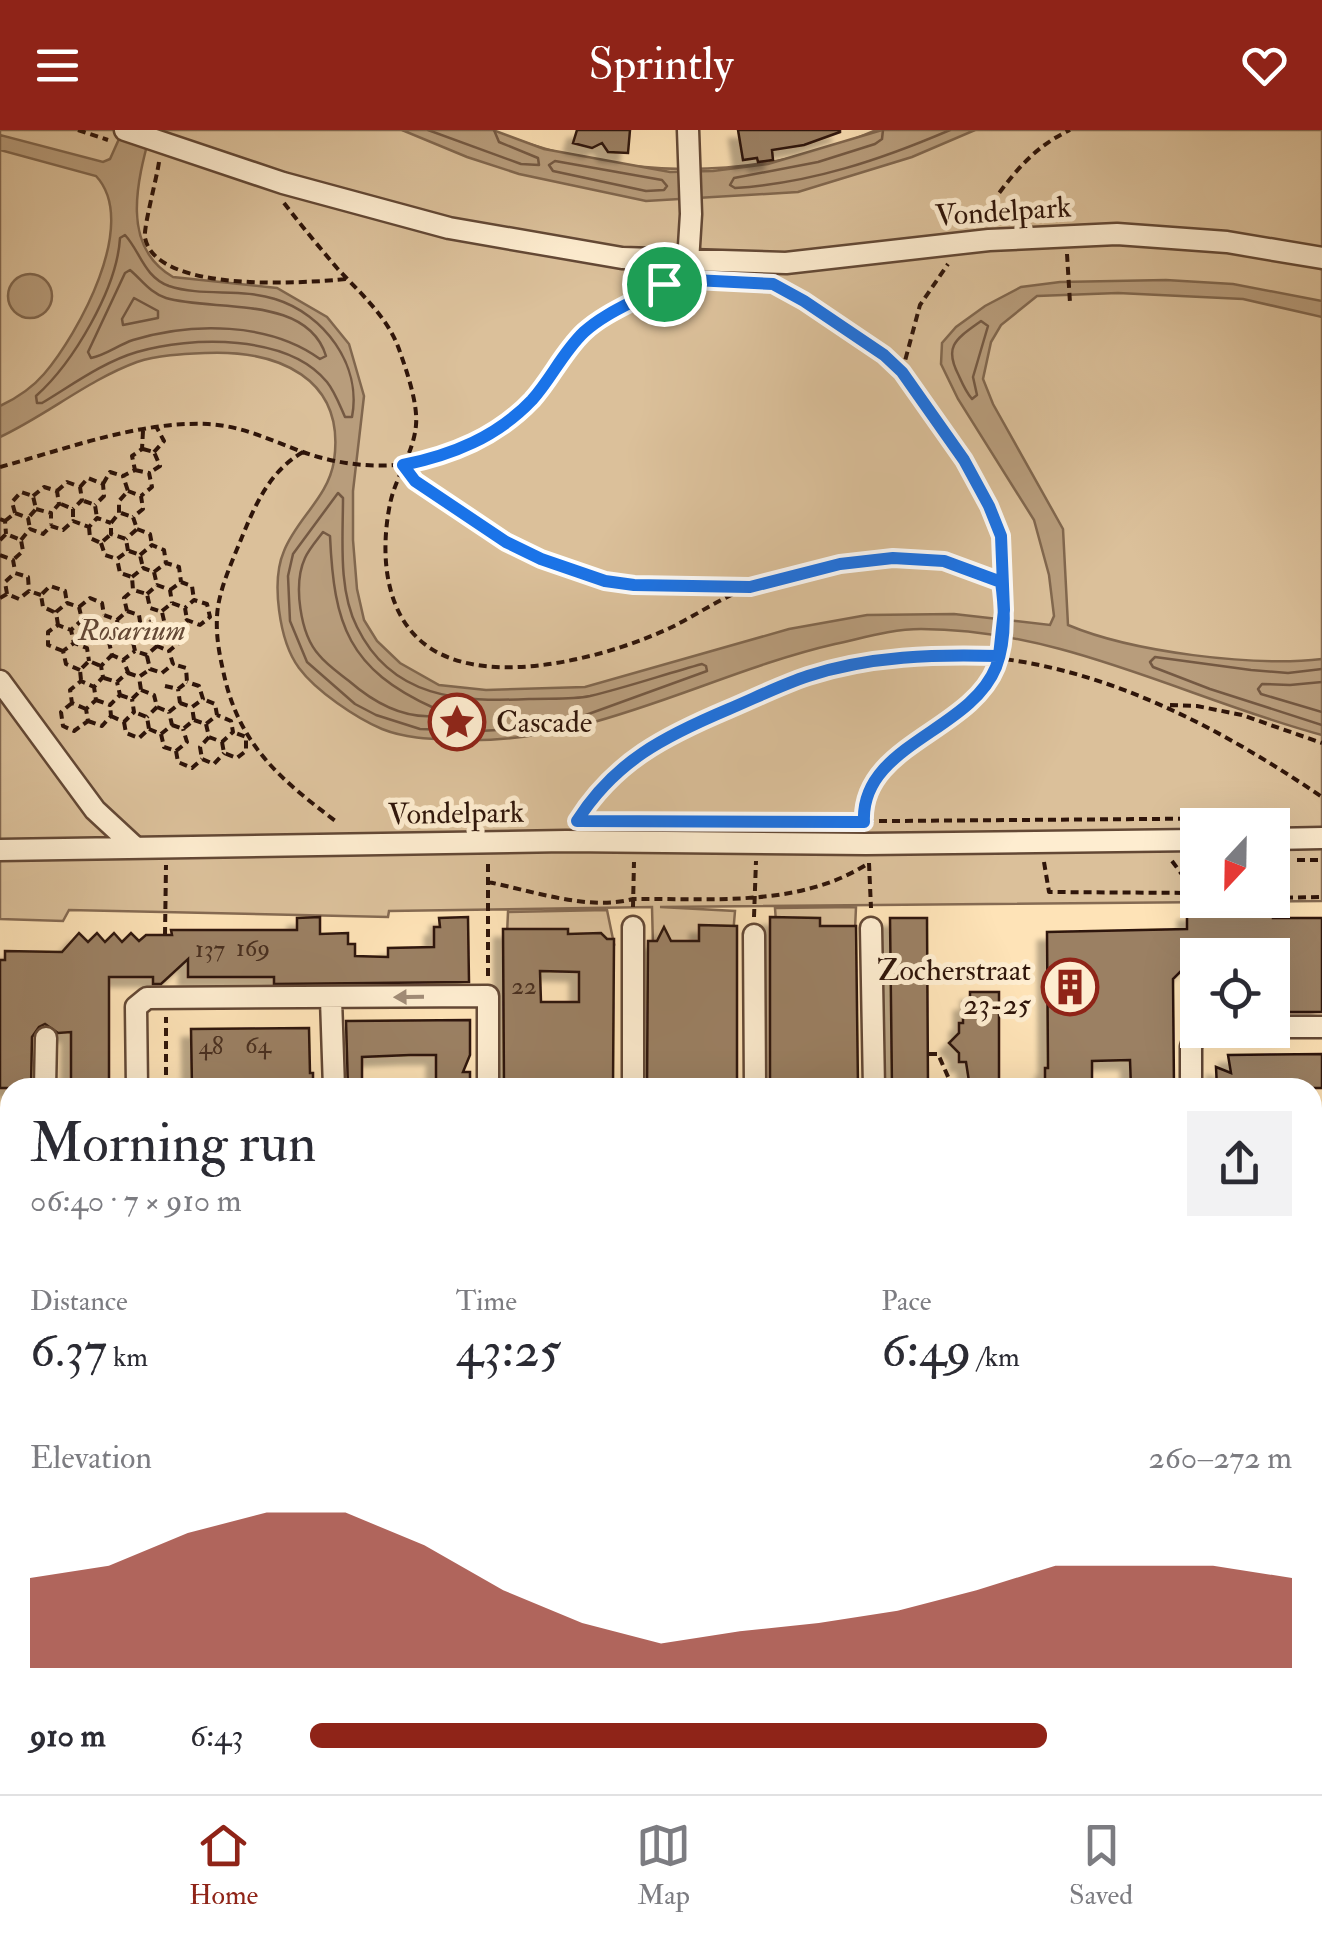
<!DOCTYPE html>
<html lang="en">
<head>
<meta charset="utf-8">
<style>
  body { margin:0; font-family:"IM FELL Double Pica",serif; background:#f2f2f3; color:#2b2b33; height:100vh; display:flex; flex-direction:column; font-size:38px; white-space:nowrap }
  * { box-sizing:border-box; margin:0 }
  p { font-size:32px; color:#7c7c81 }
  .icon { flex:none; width:55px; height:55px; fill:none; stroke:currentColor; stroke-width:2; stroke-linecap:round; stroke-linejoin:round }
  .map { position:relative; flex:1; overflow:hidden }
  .side { position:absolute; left:0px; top:948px; width:1322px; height:718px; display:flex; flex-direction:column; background:#fff; border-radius:30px 30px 0 0; box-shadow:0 10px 40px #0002 }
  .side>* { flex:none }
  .needle { width:65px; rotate:202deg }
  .controls { position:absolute; left:1180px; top:678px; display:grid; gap:20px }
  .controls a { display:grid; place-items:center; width:110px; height:110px; border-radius:0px; background:#fff; box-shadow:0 10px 40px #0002; font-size:50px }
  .pin { position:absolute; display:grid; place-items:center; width:85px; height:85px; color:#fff; margin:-42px; border:5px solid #fff; border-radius:50%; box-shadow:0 2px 10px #0007 }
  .round { display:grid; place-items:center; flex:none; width:105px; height:105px; border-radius:0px; background:#f2f2f3 }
  .headline { display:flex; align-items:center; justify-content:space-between; height:170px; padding:0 30px }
  h1 { font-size:55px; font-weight:600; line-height:75px }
  .stats { display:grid; grid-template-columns:repeat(3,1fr); gap:15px; height:170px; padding:10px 30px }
  .stats div { display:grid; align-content:center }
  .stats b { font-size:50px; font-weight:600 }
  .stats small { font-size:28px; font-weight:400 }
  .stats p { font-size:28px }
  .chart { height:280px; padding:20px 30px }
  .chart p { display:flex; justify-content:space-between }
  .chart svg { width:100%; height:180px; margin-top:10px; fill:#8f2418; opacity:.7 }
  ul { padding:0 30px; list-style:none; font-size:32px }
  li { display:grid; grid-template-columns:160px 120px 1fr; align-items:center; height:75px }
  li i { height:25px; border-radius:12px; background:#8f2418 }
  header { display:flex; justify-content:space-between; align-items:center; height:130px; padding:0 30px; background:#8f2418; color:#fff; font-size:45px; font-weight:600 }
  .tab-bar { display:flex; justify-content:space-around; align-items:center; height:140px; border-top:2px solid #e1e1e2; background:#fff; font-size:28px; color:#7c7c81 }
  .tab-bar a { display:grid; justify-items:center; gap:5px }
  .tab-bar .on { color:#8f2418 }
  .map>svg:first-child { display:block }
  .green { fill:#dbc09a; stroke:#856a52; stroke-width:2.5; fill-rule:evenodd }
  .water { fill:#b89d7c; stroke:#81674e; stroke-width:2.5 }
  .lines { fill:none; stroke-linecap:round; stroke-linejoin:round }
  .shore { stroke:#745943; stroke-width:2.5 }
  .building { fill:#9b8064; stroke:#2f150a; stroke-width:2.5; fill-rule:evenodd; filter:url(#shadow) }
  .minor-casing { stroke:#634835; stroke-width:25 }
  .major-casing { stroke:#2f150a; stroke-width:30 }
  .path { stroke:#2f150a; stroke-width:4; stroke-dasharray:8 5; stroke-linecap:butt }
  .minor { stroke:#feedd0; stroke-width:20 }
  .major { stroke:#fee3b7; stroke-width:25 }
  .tram { stroke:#2f150a; stroke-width:2.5 }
  .oneway { fill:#a18c77 }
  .route-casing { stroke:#fff; stroke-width:20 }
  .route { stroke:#1a73e8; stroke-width:12 }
  .labels { text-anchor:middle; stroke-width:10; stroke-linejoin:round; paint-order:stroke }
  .number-label { font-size:25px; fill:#4a3020 }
  .street-label { font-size:30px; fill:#2f150a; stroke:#feedd0 }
  .park-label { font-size:30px; font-style:italic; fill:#634835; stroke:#feedd0 }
  .poi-label { font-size:30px; fill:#2f150a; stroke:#feedd0; text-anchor:start }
</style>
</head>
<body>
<header><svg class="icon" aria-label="menu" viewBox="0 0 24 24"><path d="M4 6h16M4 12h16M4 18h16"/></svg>Sprintly<svg class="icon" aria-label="heart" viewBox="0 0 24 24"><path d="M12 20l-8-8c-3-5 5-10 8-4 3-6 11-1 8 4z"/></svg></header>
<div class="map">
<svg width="1322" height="1664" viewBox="0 0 1322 1664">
  <defs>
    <filter id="shadow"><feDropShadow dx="-9" dy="9" stdDeviation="2.5" flood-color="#0004"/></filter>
  </defs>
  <rect width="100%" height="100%" fill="#fee3b7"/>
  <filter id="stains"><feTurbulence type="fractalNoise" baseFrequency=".002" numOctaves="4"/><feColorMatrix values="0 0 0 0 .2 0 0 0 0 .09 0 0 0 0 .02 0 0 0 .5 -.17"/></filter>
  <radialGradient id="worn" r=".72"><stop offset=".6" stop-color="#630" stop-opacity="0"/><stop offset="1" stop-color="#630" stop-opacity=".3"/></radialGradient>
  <path class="green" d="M 0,0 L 491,0 C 614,50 754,54 876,0 L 1322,0 L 1322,771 L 660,777 L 735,781 L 733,805 L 702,816 L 653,816 L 652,777 L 389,781 L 388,787 L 69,780 L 63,791 L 0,789 ZM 1198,695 L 1272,695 L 1272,770 L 1198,770 Z
    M 856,777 L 855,800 L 776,792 L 775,778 Z
    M 607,780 L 614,814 L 507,805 L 508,782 Z"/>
  <path class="water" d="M 123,0 L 151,0 C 138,49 119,116 173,147 L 277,158 L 327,187 L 349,214 L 364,266 L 353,361 L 353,410 L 357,459 L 364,490 L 377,511 L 400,533 L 439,555 L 486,560 L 585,557 L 789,499 L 867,485 L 954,484 L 1050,495 L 1054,486 L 1049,445 L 1034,390 L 958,269 L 941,234 L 942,213 L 956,197 L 985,176 L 1021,157 L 1060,152 L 1166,150 L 1233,154 L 1322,171 L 1322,187 L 1243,169 L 1118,163 L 1037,166 L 1001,195 L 991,212 L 983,249 L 993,274 L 1063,399 L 1068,495 C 1132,522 1253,537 1322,529 L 1322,605 C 1188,569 1063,499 921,499 C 892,499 863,508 835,514 C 709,543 592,615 459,610 C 433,609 407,609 382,599 C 356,588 316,561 299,538 C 279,511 271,451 284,421 C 297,388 328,368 334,331 C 346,247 277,220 206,223 C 183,224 158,225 137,232 C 88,250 47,285 0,307 L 0,276 C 17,268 32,258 44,244 C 78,204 140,93 96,46 L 0,20 L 0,5 L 103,32 L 110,29 Z
    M 402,0 L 493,0 L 544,19 L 670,42 L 713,41 L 768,34 L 882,0 L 975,0 L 912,27 L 798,62 L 646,71 L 519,44 L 467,27 Z
    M8 166a22 22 0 1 1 44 0a22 22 0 1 1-44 0Z
    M 1322,1466 L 1322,1581 L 1313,1590 L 1313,1475 Z
    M 1107,1655 L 1238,1655 L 1228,1664 L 1097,1664 Z"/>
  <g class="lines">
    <path class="shore" d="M 428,0 L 521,34 L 539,35 L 538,28 L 499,12 L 494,0
      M 883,0 L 882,9 L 875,14 L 818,32 L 734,48 L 730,55 L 735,58 C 811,53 880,30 950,0
      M 555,31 L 662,50 L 667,56 L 664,60 L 646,61 L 553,41 L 549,35 Z
      M 125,105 C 140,121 144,147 169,156 C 202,167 242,158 275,169 C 324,184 362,235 352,287 L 345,287 C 340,276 335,262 327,252 C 288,204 191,206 137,222 C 103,232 72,255 42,273 L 37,273 L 36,266 C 73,233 117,159 120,108 Z
      M 130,140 C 142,150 150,163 166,168 C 213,182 307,164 326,226 L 320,229 C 269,192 192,192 133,210 C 118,215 106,225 91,228 L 88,222 L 125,143 Z
      M 134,168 L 158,181 L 158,188 L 123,195 L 122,189 Z
      M 981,191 L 988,196 L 973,247 L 977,265 L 972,269 C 966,262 963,255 959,246 C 943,216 956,209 981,191 Z
      M 338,363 L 343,368 C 343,408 338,460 357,497 C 392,569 460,572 529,569 C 549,568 571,570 590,566 C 628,557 665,544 702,534 L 706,536 L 707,541 L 583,586 L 532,598 L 480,601 L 420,599 L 376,585 L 355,574 L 307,532 L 290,491 L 288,446 L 293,424 Z
      M 323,402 L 330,406 C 334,495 348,539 434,578 L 433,586 C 402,588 372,571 349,551 C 339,543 327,535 319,525 C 300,504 293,454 305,428 C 309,419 317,410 323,402 Z
      M 1322,539 L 1288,543 L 1251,540 L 1155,527 L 1150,532 L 1153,537 L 1210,559 L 1322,595
      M 1322,552 L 1290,555 L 1262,554 L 1258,559 L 1261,564 L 1322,582"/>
  </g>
  <path class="building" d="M 577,0 L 630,0 L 628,23 L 608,22 L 602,13 L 592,18 L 573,13 Z
    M 738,0 L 840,0 L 840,2 L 804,15 L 772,20 L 773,30 L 758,32 L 757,28 L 743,30 Z
    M 1258,777 L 1273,777 L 1273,788 L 1322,788 L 1322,882 L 1287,882 L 1287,851 L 1272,836 L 1272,825 L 1198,825 L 1198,834 L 1188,834 L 1173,849 L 1174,958 L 1131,958 L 1130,930 L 1092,931 L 1092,958 L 1045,958 L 1045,938 L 1048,938 L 1047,802 L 1187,799 L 1187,782 L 1258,781 Z
    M 320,787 L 320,804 L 348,803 L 348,814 L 355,814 L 355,826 L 388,827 L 388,818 L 434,817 L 434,797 L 440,797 L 439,788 L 468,787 L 469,852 L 274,854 L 274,847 L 188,847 L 188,829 L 161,854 L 153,854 L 153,847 L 109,847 L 109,958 L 71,958 L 71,902 L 58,903 L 45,894 L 39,897 L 32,907 L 31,958 L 0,958 L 0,830 L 5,830 L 5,821 L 62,822 L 79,803 L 88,812 L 97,803 L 105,812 L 114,803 L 122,812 L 131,803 L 139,811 L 146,805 L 172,805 L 171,800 L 297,800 L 297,788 Z
    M 770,787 L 820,788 L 820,796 L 856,796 L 858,958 L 770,958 Z
    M 890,788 L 927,788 L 928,957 L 892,958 Z
    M 699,795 L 737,796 L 737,958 L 647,958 L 648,811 L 657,811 L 664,797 L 671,811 L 699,811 Z
    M 503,799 L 568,799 L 568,804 L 601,803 L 607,809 L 614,809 L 613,958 L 504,958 ZM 540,841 L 579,842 L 579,872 L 541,872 Z
    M 970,862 L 999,862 L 999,958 L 970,958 L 966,932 L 959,932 L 959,923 L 949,913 L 959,903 L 959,893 L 963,893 L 963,872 L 970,872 Z
    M 470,890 L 470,925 L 463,942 L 470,942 L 470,958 L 436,958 L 436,925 L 410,925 L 362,927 L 362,958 L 348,958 L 346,891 Z
    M 309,898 L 310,943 L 313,943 L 313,958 L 275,958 L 275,950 L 230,950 L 230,958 L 192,958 L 191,899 Z
    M 1322,924 L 1322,958 L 1217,958 L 1216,937 L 1231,943 L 1228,925 Z"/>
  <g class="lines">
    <g class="minor-casing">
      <path id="minor" d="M 125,0 L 283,53 L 449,98 L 622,128 L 786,133 L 989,110 L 1117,104 L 1227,112 L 1322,128
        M 688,0 L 691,84 L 688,132
        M 0,551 L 95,680 L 136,718
        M 1272,709 L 1322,708
        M 0,720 L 566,711 L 866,714 L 1198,710
        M 871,798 L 874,958
        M 754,805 L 755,958
        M 331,869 L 334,958
        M 1272,897 L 1322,897
        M 45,958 L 46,908
        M 137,958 L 136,877 L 147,868 L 488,866 L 488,958
        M 633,958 L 633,797
        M 1191,958 L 1191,917 L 1195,904 L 1203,900
        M 1312,1134 L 1322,1133
        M 0,1372 L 10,1372
        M 1312,1453 L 1322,1444
        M 0,1530 L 10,1530
        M 1312,1617 L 1322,1608
        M 214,1655 L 214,1664
        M 899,1655 L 907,1664
        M 556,1664 L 556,1655
        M 825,1664 L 835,1655
        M 1072,1664 L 1083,1655
        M 1258,1664 L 1269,1655"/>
    </g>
    <g class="major-casing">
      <path id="major" d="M 1312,1116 L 1322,1115
        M 0,1144 L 10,1144
        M 1312,1156 L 1322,1155
        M 0,1170 L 10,1170"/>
    </g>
    <path class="path" d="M 78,0 L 108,10
      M 159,32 C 157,47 143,99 145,108 C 157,164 305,153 347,149
      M 284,73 C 301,95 319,117 337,138 C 360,163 389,188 400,222 C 407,242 418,274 416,295 C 414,322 395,348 390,374 C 378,433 387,505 450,528 C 512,552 612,525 670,498 C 697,485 723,466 751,457 C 811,439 882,417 945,431 C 964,435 983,445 1001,452
      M 976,94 C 1006,55 1025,21 1070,0
      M 1067,124 L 1070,173
      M 648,150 L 664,153 L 683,151
      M 753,153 C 785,155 807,174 833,192 C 850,203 868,212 884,225 C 918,252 988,360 1000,402 C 1004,419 1000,438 1002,455 C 1004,483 1006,512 995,538 C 969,603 858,615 864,694
      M 902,242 L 920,175 L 948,134
      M 143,301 L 142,319 L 132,326 L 135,340 L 123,346 L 128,361 L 119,371 L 119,383 L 111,393 L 111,404 L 126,409 L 128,421 L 117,429 L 120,443 L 132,447 L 133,460 L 147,464 L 150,478 L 162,482 L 165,495
      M 143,319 L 154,322 L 160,336 L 149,343
      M 154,322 L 164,311 L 157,298
      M 303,322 C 270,341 256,373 242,407 C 232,432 218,461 217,487 C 216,505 219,523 223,540 C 238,615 280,649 338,693
      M 403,335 C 440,385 548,440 609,452 C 652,460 704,456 748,457
      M 0,337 C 66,319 139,291 208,294 C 243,296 272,311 303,322 C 347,338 401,341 445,325 C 477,314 512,294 534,268 C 552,247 564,220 585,201 C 608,181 638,171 663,154
      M 135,340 L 149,343 L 152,357 L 141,366
      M 103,354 L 110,342 L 123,346
      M 80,357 L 88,348 L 103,354 L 104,366 L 95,375
      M 57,361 L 67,352 L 80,357 L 82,370 L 73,379
      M 128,361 L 141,366 L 143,379 L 133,387
      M 33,366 L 44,357 L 57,361 L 59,374 L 51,383
      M 84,371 L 95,375 L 97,388
      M 61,374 L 73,379 L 73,391
      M 36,379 L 51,383 L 51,394
      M 15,383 L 12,372 L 21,362 L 33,366 L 36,379 L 28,388
      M 121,383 L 133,387 L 137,399 L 126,409
      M 0,389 L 5,391 L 6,404
      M 5,391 L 15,383 L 28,388 L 30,399
      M 89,397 L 90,408 L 101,413 L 111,404
      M 137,399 L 150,404 L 152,415
      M 0,410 L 6,404 L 21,410 L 23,421 L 13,430
      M 21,410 L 30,399 L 43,404 L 51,396 L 63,400 L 73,391 L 89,397 L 97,388 L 111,393
      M 101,413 L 105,425 L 117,429
      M 129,421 L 140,425 L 143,438
      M 0,425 L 13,430 L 15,441
      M 140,425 L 152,415 L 164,420 L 166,433
      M 154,442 L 166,433 L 179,437 L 181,452
      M 132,447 L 143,438 L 154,442 L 157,455
      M 170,460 L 181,452 L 192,456 L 194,470
      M 7,464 L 5,452 L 15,443 L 28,447 L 29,461
      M 147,464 L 157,455 L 170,460 L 172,473
      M 0,468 L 7,464 L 19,469 L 29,461 L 41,465
      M 79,477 L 90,468 L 102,473 L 104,485
      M 127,481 L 139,485 L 141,498
      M 162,481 L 172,473 L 185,478 L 187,490
      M 54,482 L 43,477 L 41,465 L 50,456 L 65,461 L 67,473
      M 82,490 L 96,495 L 97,508 L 109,512
      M 117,490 L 127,481 L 124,468 L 133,460
      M 58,495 L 56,482 L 67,473 L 79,477 L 82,490 L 71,500
      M 96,495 L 104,485 L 117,490 L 119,503
      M 154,503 L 165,495 L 177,500 L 187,490 L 200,495 L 210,487 L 207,474 L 194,470 L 185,478
      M 132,508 L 119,503 L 109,512 L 112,525 L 123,530 L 135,521
      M 157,516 L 147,525 L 135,521 L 132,508 L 141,499 L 154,503 L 157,516 L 169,521
      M 63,521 L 48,515 L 48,502 L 58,495 L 71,500 L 74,513
      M 147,526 L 150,539 L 162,543 L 173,534 L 169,521 L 180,512 L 177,500
      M 80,540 L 66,534 L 63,521 L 74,513 L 87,518 L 89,531
      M 128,543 L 139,547 L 150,539
      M 104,548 L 117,552 L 128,542 L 123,530
      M 81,550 L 80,540 L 89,531 L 101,536
      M 165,556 L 178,559 L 187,552 L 186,538 L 173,534
      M 141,560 L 154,565 L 157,577 L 147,587
      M 120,565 L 132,569 L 141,560 L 139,547
      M 96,570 L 110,575 L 120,565 L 117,552
      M 72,573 L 61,582 L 63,596 L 74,601 L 88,591 L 86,579 L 96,570 L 94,557 L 103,547 L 101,536 L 112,525
      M 180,573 L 192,577 L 203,569 L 199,556 L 187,552
      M 1170,575 L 1197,576 L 1242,585 L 1322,613
      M 157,577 L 169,582 L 180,573 L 178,559
      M 86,579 L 72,573 L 70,560 L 81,551 L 94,557
      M 111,586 L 124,592 L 134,582 L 132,569
      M 194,590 L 206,594 L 217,585 L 215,574 L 203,569
      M 88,591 L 102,596 L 111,586 L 110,575
      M 124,592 L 126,603 L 139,608 L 149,599 L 147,587 L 134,582
      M 206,594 L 209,607 L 222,612 L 233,602 L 231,591 L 217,585
      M 172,595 L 183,599 L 194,590 L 192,577
      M 149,599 L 161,604 L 172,595 L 169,582
      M 161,604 L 164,617 L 176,621 L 187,612 L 183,599
      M 209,607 L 200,617 L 202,629 L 214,634 L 224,623
      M 222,612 L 224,623 L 237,628 L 246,621 L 246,607 L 233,602
      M 176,621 L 178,632 L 192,638 L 202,629
      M 762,692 L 1272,688
      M 576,694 C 613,631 666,606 731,578 C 756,567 782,555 808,546 C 996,486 1168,562 1322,667
      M 1297,730 L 1322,730
      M 1172,731 L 1198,766
      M 1044,732 L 1049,762 L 1194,763
      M 869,733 L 871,778
      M 488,752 C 533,761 588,781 633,769 C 712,768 799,778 869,733
      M 1272,768 L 1322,767
      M 633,777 L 634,732
      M 754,787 L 756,731
      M 165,805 L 166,735
      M 488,846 L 488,730
      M 929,924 L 938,924 L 953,958
      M 166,958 L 166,887"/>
    <use href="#minor" class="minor"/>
    <use href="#major" class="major"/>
    <path class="tram" d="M 1312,1131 L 1322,1130
      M 0,1163 L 10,1163"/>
  </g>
  <defs><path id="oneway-solid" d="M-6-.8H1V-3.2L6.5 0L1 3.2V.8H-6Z" transform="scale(2.5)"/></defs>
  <use class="oneway" href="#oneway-solid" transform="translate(409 867) rotate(179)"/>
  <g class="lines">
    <g class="route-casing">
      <path id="route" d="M 664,154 C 638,171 607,181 584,202 C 563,222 551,249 532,270 C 497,307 452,325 403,335 L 415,351 L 506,412 L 541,429 L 605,451 L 634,455 L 750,457 L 840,434 L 893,428 L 944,431 L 1001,452 C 1005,480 1006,511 996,537 C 970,602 860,615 864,692 L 577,691 C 615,631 665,606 729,579 C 755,568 781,555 808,546 C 869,526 936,524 999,526 L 1004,480 L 1001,406 L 989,376 L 964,330 L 902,242 L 884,225 L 804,171 L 773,154 L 694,150 L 664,154"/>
    </g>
    <use href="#route" class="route"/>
  </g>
  <defs>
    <g id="sight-ring" transform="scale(2.875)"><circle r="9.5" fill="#feedd0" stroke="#8f2418" stroke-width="1.5"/><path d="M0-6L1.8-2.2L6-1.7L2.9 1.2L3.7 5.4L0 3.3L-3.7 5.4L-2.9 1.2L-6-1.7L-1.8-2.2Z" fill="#8f2418"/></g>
    <g id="building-ring" transform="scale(2.875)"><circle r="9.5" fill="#feedd0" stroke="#8f2418" stroke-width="1.5"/><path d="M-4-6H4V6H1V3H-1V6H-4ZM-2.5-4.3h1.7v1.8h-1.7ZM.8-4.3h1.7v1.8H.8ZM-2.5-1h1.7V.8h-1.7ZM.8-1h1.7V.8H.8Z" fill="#8f2418"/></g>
  </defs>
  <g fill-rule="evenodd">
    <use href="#sight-ring" x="457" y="592"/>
    <use href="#building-ring" x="1070" y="857"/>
  </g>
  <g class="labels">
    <g class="number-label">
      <text x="253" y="826">169</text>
      <text x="210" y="827">137</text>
      <text x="524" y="864">22</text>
      <text x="258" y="923">64</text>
      <text x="211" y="924">48</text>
    </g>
    <g class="street-label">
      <text transform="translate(1003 81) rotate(-4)" y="10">Vondelpark</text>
      <text transform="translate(456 683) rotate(-1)" y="10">Vondelpark</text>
    </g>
    <g class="park-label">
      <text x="132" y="510">Rosarium</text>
    </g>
    <g class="poi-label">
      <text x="496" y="602">Cascade</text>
      <text x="1031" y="850" text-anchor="end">Zocherstraat<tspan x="1031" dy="34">23-25</tspan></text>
    </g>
  </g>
  <rect width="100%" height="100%" filter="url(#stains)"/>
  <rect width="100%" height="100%" fill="url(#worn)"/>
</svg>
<div class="controls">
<a><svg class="needle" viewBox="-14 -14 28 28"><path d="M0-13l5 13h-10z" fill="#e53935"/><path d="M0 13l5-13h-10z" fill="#7c7c81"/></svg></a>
<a><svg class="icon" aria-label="locate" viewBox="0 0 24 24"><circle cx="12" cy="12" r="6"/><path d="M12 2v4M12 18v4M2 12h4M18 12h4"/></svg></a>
</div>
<div class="pin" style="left:664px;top:154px;background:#1e9e55"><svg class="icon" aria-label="arrive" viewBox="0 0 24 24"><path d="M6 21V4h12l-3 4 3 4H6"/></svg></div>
<section class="side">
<div class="headline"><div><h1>Morning run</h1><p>06:40 · 7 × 910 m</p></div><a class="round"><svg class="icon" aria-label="share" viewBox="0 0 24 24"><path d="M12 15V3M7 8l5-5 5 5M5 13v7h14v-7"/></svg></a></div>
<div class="stats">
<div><p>Distance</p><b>6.37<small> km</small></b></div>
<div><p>Time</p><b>43:25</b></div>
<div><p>Pace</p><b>6:49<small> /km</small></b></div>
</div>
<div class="chart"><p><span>Elevation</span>260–272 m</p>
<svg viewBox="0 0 160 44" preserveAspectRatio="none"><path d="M0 44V22L10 19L20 11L30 6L40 6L50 14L60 25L70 33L80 38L90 35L100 33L110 30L120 25L130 19L140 19L150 19L160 22V44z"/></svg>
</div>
<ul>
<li><b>910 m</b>6:43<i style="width:75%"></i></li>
</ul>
</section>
</div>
<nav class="tab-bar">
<a class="on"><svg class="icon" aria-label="home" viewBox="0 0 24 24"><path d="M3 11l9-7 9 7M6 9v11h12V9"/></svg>Home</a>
<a><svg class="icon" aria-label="map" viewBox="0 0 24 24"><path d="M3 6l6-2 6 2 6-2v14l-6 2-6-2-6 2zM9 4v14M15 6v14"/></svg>Map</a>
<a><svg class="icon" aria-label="saved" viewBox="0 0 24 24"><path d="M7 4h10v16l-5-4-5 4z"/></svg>Saved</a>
</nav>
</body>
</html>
